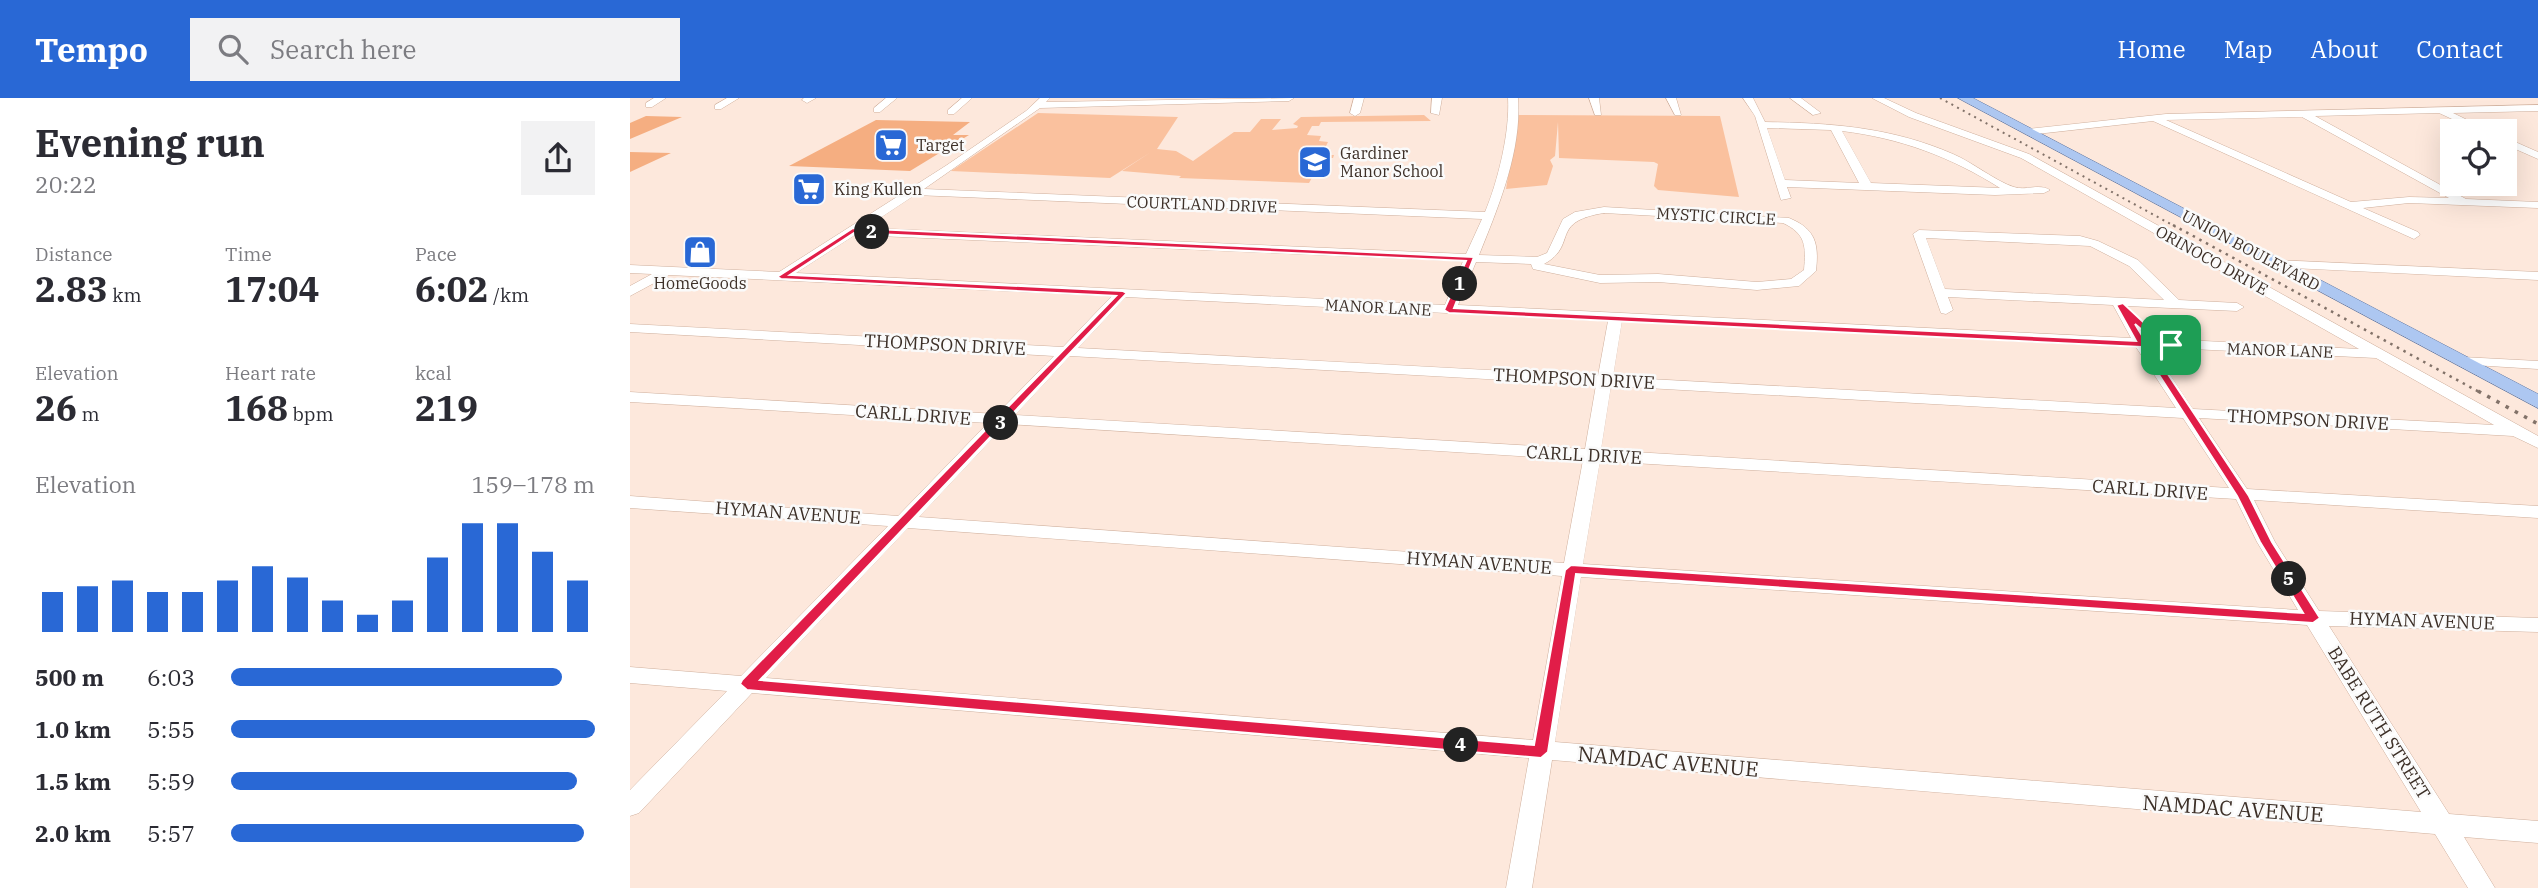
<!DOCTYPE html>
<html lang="en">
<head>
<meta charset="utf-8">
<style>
  body { margin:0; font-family:"IBM Plex Serif",serif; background:#f2f2f3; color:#2b2b33; height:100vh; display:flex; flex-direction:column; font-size:26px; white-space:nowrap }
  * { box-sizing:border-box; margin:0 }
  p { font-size:23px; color:#7c7c81 }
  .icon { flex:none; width:38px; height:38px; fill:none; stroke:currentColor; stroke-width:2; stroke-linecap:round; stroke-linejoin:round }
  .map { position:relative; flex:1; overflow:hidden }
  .sheet { display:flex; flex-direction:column; background:#fff; width:630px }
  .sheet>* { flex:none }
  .tools { position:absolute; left:1810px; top:21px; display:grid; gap:14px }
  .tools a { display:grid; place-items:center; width:77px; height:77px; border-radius:0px; background:#fff; box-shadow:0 7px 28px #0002; font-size:35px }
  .pin { position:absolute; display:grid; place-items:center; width:60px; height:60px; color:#fff; margin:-30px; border-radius:14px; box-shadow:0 4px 10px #0006 }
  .km { position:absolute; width:35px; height:35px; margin:-18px; border-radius:50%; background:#222; color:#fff; font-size:19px; line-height:35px; text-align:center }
  .round { display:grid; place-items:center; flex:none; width:74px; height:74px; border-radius:0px; background:#f2f2f3 }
  .head { display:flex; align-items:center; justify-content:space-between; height:119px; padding:0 35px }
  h1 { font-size:38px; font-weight:700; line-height:52px }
  .stats { display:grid; grid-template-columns:repeat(3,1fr); gap:10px; height:119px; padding:7px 35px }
  .stats div { display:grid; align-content:center }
  .stats b { font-size:35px; font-weight:700 }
  .stats small { font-size:19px; font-weight:400 }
  .stats p { font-size:19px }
  .chart { height:196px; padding:14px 35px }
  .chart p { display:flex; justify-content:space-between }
  .chart svg { width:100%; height:126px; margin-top:7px; stroke:#2968d5; stroke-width:6 }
  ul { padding:0 35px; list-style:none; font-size:23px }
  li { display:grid; grid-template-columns:112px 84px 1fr; align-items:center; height:52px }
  li i { height:18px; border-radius:9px; background:#2968d5 }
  header { display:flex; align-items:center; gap:42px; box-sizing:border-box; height:98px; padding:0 35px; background:#2968d5; color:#fff }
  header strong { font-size:33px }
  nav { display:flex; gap:38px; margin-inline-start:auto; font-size:24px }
  .search { width:490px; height:63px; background:#f2f2f3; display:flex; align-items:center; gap:18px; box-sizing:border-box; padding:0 24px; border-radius:0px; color:#7c7c81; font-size:26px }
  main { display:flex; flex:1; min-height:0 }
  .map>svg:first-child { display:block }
  .green { fill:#fac19e }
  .building { fill:#f5ae81 }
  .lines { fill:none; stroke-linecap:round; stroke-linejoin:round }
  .minor-casing { stroke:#cfaf9c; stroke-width:1 }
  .major-casing { stroke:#6279a4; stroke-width:1 }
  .minor { fill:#fff; fill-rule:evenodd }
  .major { fill:#adc7f1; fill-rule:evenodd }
  .rail-far2 { stroke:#827269; stroke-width:2; stroke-dasharray:2 4.5; stroke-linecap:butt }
  .rail-far1 { stroke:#827269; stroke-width:2.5; stroke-dasharray:2.5 5; stroke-linecap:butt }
  .rail { stroke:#827269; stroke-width:3.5; stroke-dasharray:3.5 7; stroke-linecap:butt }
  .route { fill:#e11d48; stroke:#fff; stroke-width:2; fill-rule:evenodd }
  .labels { text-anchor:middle; stroke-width:5; stroke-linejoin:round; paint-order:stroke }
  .far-poi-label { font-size:16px; fill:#3c2f27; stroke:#fafafa; text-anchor:start }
  .far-street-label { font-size:16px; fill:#3c2f27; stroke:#fafafa }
  .street-label { font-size:18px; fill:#3c2f27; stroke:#fafafa }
  .near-street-label { font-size:21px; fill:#3c2f27; stroke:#fafafa }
</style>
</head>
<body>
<header>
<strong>Tempo</strong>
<div class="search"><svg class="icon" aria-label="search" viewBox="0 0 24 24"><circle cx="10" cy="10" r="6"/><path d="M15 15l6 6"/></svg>Search here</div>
<nav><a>Home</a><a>Map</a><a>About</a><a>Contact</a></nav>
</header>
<main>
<section class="sheet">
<div class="head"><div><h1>Evening run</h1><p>20:22</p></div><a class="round"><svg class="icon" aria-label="share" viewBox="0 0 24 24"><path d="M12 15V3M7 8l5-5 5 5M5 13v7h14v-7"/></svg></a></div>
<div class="stats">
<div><p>Distance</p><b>2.83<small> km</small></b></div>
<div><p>Time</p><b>17:04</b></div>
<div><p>Pace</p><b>6:02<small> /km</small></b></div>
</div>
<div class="stats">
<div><p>Elevation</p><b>26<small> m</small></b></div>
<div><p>Heart rate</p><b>168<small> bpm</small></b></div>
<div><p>kcal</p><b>219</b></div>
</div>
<div class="chart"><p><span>Elevation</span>159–178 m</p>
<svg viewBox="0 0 160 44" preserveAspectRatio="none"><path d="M5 44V30M15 44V28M25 44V26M35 44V30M45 44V30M55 44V26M65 44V21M75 44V25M85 44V33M95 44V38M105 44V33M115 44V18M125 44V6M135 44V6M145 44V16M155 44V26"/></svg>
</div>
<ul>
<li><b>500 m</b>6:03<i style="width:91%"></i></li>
<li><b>1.0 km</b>5:55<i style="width:100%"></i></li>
<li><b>1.5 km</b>5:59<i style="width:95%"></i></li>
<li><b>2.0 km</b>5:57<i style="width:97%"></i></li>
</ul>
</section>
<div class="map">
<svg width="1908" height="790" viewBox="0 0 1908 790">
  <rect width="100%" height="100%" fill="#fde8dc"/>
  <path class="green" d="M 408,15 L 548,19 L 527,51 L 546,53 L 563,63 L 604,34 L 620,34 L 631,21 L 651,21 L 642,32 L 667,30 L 668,28 L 663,26 L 671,19 L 794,17 L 801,23 L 691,24 L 689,28 L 682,28 L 677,37 L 691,38 L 689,43 L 698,44 L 695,50 L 685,49 L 683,54 L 685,51 L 694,51 L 692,57 L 704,57 L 703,60 L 693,60 L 679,85 L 549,80 L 551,78 L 492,73 L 521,54 L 480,80 L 321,73 Z
    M 888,17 L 1090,18 L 1109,99 L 1028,92 L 1024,88 L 1028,66 L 1024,64 L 929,60 L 928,24 L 925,58 L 920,62 L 923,68 L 917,87 L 876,91 Z"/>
  <path class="building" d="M 16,18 L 52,19 L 0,41 L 0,25 Z
    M 246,22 L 340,24 L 323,37 L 339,37 L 280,73 L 159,68 Z
    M 0,54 L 41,55 L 0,74 Z"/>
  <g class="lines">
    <g class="minor-casing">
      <path id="minor" d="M 24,0 L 36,0 L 22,9 L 16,9 L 16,5 Z
        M 97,0 L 109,0 L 91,11 L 85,11 L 85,7 Z
        M 174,0 L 186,0 L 177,5 L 172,2 Z
        M 256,0 L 267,0 L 250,14 L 244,14 L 244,10 Z
        M 332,0 L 342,0 L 324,16 L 318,16 L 318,12 Z
        M 410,0 L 420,0 L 416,4 L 664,0 L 659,3 L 410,10 L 294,91 L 855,114 C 868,83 880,34 878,0 L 888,0 C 892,53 868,110 849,157 L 907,159 L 917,155 L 933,121 L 945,114 L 974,109 L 1159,120 C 1186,131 1189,146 1186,173 L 1169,188 L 1127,192 L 1028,184 L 970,185 L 903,171 L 901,166 L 846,164 L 828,207 L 1501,240 L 1483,207 L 1318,199 L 1323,212 L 1316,216 L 1311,215 L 1283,136 L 1289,132 L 1450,138 L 1468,143 L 1508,162 L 1549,202 L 1607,205 L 1614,209 L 1607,213 L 1497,208 L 1515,240 L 1729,251 L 1391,60 L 1279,19 L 1242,0 L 1254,0 L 1286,15 L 1399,56 L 1908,338 L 1908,350 L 1883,338 L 1569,320 L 1617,391 L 1908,408 L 1908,420 L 1624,402 L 1645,444 L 1689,513 L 1908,520 L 1908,534 L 1699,528 L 1819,716 L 1908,723 L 1908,745 L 1834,739 L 1865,790 L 1838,790 L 1805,736 L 922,662 L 902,790 L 876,790 L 899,660 L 122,595 L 9,715 L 0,718 L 0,692 L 97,593 L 0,585 L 0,569 L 111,578 L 258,428 L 0,410 L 0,398 L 268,418 L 358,325 L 0,304 L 0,294 L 367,316 L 424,258 L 0,234 L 0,226 L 433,249 L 482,198 L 39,177 L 0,198 L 0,188 L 22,176 L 0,175 L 0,167 L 149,174 L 317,67 L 396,13 ZM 285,97 L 852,121 L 836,156 L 235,130 ZM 974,115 L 1153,125 C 1176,136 1176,148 1174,172 L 1161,181 L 1127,184 L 1028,176 L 970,177 L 914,166 C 949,147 918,124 974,115 ZM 225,137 L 833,163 L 815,207 L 166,175 ZM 1296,140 L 1460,148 L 1499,168 L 1534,202 L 1315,191 ZM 496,199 L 978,223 L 968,278 L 448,250 ZM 992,223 L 1506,249 L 1546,310 L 983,279 ZM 1521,249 L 1746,260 L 1864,327 L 1563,311 ZM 440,258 L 966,287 L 955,351 L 385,317 ZM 981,288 L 1553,320 L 1599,390 L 971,352 ZM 376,326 L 953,362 L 934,465 L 289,419 ZM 970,363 L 1606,401 L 1627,444 L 1668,512 L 953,466 ZM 278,430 L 932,478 L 903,642 L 136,580 ZM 951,479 L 1677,527 L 1791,714 L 925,644 Z
        M 724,0 L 734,0 L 730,15 L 725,18 L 720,15 Z
        M 802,0 L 812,0 L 809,17 L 801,15 Z
        M 959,0 L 969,0 L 971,17 L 965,17 Z
        M 1036,0 L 1046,0 L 1051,17 L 1045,17 Z
        M 1113,0 L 1123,0 L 1135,24 C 1201,25 1261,29 1323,56 C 1342,64 1367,84 1384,89 C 1395,93 1409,85 1420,92 L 1414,95 L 1365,97 L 1157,89 L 1161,100 L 1151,102 L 1125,18 ZM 1137,30 L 1201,32 L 1229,85 L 1155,82 ZM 1212,33 C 1270,40 1321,59 1370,90 L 1241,85 Z
        M 1160,0 L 1171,0 L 1191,15 L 1183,17 Z
        M 1908,7 L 1908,13 L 1823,15 L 1860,33 L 1848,33 L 1809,15 L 1685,18 L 1836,101 L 1908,104 L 1908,110 L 1779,105 L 1733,110 L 1788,134 L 1790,137 L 1784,141 L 1523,23 L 1398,37 L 1393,34 L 1398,31 L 1536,16 ZM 1672,19 L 1819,100 L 1779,99 L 1721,104 L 1536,22 Z
        M 1874,39 L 1908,54 L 1908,61 L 1874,46 Z
        M 1647,162 L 1908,174 L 1908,182 L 1643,169 L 1641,166 Z
        M 1832,259 L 1908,263 L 1908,271 L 1827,266 L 1825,263 Z"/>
    </g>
    <g class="major-casing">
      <path id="major" d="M 1328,0 L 1343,0 L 1908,296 L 1908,310 Z"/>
    </g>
    <use href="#minor" class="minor"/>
    <use href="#major" class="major"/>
    <path class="rail-far2" d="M 1310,0 L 1546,129"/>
    <path class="rail-far1" d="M 1543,127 L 1851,295"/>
    <path class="rail" d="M 1848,293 L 1908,326"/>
  </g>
  <path class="route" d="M 223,130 L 844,159 L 824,210 L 1506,243 L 1486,207 L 1493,205 L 1527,237 L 1546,247 L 1541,250 L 1520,249 L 1619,398 L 1642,444 L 1690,520 L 1683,525 L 946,476 L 918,654 L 911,660 L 117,592 L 110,586 L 112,582 L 486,198 L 151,181 L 147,179 ZM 224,135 L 836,163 L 814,212 L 819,215 L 1511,249 L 1607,398 L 1630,444 L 1673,515 L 941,467 L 935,472 L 904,647 L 130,582 L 497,195 L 493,193 L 160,177 ZM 1505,226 L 1526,244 L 1516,244 Z"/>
  <defs>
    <g id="supermarket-square" transform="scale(1.75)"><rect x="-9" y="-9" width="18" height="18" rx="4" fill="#2968d5" stroke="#fafafa"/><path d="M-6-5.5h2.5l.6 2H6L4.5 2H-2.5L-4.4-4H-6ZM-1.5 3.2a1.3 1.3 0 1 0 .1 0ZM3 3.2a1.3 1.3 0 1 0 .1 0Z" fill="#fff"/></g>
    <g id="school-square" transform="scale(1.75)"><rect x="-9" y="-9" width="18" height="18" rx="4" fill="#2968d5" stroke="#fafafa"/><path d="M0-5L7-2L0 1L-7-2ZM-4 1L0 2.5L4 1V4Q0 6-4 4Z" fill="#fff"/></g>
    <g id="shop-square" transform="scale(1.75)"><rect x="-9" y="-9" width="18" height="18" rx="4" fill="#2968d5" stroke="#fafafa"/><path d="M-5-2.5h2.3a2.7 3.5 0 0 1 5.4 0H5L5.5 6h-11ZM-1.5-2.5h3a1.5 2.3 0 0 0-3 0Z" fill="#fff"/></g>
  </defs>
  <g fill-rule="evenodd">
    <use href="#supermarket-square" x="261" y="47"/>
    <use href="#school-square" x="685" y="64"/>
    <use href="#supermarket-square" x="179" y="91"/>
    <use href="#shop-square" x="70" y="154"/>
  </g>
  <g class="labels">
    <g class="far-poi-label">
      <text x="286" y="53">Target</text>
      <text x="710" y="61">Gardiner<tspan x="710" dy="18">Manor School</tspan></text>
      <text x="204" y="97">King Kullen</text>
      <text x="70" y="191" text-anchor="middle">HomeGoods</text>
    </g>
    <g class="far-street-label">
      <text transform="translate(572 106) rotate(2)" y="6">COURTLAND DRIVE</text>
      <text transform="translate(1086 118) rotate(3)" y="6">MYSTIC CIRCLE</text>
      <text transform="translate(1621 152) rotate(28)" y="6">UNION BOULEVARD</text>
      <text transform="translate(1582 162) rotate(29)" y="6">ORINOCO DRIVE</text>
      <text transform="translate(748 209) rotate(3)" y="6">MANOR LANE</text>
      <text transform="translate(1650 252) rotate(2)" y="6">MANOR LANE</text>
    </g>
    <g class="street-label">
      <text transform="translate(315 247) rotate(3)" y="6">THOMPSON DRIVE</text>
      <text transform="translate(944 281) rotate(3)" y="6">THOMPSON DRIVE</text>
      <text transform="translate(283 317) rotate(4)" y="6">CARLL DRIVE</text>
      <text transform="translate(1678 322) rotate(3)" y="6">THOMPSON DRIVE</text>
      <text transform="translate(954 357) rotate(3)" y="6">CARLL DRIVE</text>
      <text transform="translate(1520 392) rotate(4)" y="6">CARLL DRIVE</text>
      <text transform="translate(158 415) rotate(4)" y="6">HYMAN AVENUE</text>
      <text transform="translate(849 465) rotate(4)" y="6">HYMAN AVENUE</text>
      <text transform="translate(1792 523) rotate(2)" y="6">HYMAN AVENUE</text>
      <text transform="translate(1749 625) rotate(58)" y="6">BABE RUTH STREET</text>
    </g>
    <g class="near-street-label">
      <text transform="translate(1038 664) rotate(5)" y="7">NAMDAC AVENUE</text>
      <text transform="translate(1603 711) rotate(4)" y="7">NAMDAC AVENUE</text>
    </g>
  </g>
</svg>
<div class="tools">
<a><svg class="icon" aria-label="locate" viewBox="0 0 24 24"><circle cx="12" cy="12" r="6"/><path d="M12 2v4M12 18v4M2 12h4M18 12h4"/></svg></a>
</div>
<div class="pin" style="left:1541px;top:247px;background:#1e9e55"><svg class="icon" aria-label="arrive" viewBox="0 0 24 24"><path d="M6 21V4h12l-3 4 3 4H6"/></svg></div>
<b class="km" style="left:830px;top:186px">1</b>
<b class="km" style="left:242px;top:134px">2</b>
<b class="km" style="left:371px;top:325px">3</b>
<b class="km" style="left:831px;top:647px">4</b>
<b class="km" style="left:1659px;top:481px">5</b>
</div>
</main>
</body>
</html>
